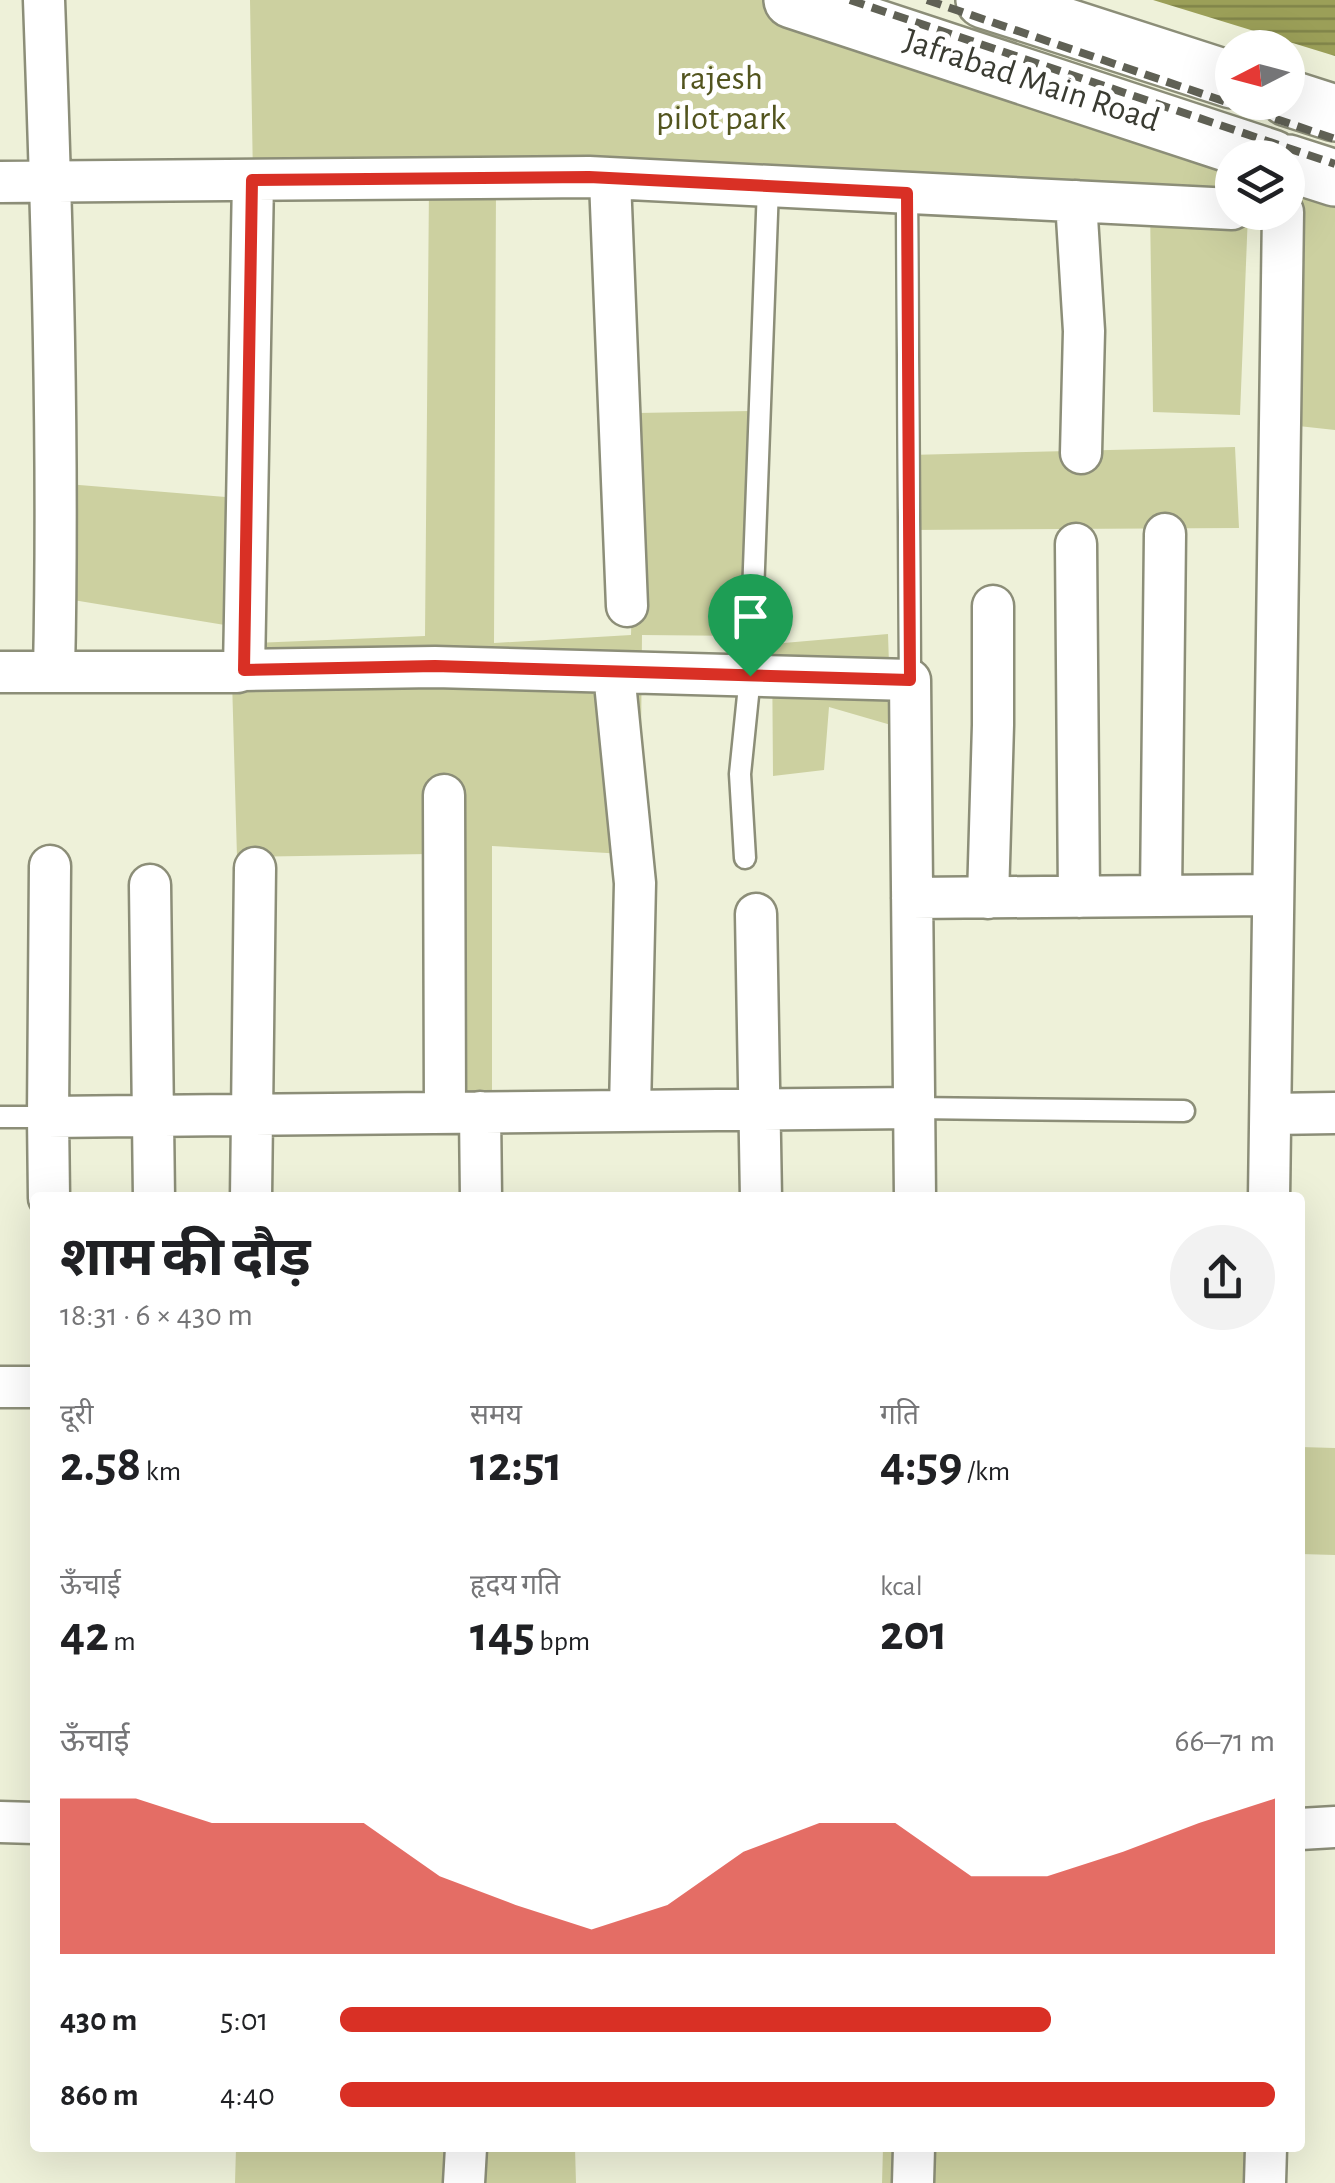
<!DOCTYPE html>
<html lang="hi">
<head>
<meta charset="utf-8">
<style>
  body { margin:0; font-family:"Alegreya Sans","Noto Sans Devanagari",sans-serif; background:#f2f2f2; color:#202124; height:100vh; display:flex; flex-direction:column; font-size:38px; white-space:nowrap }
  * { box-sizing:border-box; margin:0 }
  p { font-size:32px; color:#757577 }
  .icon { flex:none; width:55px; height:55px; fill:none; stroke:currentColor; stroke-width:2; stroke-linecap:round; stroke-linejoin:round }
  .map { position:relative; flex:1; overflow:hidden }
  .sheet { position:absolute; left:30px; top:1192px; width:1275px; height:960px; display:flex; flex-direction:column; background:#fff; border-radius:10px; box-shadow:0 10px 40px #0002 }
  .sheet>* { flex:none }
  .needle { width:65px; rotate:264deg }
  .tools { position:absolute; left:1215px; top:30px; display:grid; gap:20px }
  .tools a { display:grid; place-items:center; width:90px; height:90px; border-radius:50%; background:#fff; box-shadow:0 10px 40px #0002; font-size:50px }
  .pin { position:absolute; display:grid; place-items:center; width:85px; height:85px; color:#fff; margin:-102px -42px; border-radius:50% 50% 50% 0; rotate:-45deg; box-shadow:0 0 10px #0007 }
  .pin .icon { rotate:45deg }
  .round { display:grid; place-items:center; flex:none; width:105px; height:105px; border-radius:52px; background:#f2f2f2 }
  .overview { display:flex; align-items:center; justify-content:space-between; height:170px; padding:0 30px }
  h1 { font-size:55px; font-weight:700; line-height:75px }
  .metrics { display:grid; grid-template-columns:repeat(3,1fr); gap:15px; height:170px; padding:10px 30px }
  .metrics div { display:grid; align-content:center }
  .metrics b { font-size:50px; font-weight:700 }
  .metrics small { font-size:28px; font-weight:400 }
  .metrics p { font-size:28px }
  .chart { height:280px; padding:20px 30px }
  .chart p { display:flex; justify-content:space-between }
  .chart svg { width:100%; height:180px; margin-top:10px; fill:#d93025; opacity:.7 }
  ul { padding:0 30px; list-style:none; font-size:32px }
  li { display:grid; grid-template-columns:160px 120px 1fr; align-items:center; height:75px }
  li i { height:25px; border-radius:12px; background:#d93025 }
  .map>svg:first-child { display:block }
  .park { fill:#ccd0a0 }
  .water { fill:url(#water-rules) }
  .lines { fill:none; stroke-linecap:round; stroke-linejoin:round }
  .service-casing { stroke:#8c8e78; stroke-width:25 }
  .minor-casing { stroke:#8c8e78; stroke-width:45 }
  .secondary-casing { stroke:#8c8e78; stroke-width:60 }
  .service { stroke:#fff; stroke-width:20 }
  .minor { stroke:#fff; stroke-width:40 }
  .secondary { stroke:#fff; stroke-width:55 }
  .rail { stroke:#606155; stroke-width:8; stroke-dasharray:15 8; stroke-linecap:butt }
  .route-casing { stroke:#fff; stroke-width:20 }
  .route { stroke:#d93025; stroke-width:12 }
  .labels { text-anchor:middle; stroke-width:10; stroke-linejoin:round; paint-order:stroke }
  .park-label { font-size:35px; fill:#52541e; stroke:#fff }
  .street-label { font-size:35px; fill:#3a3b32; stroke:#fff }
</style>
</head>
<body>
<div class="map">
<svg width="1335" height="2183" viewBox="0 0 1335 2183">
  <defs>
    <pattern id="water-rules" width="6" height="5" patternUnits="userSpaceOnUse" patternTransform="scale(2.5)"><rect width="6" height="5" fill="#9b9f58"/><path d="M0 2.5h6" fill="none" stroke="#7f8349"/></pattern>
  </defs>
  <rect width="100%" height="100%" fill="#eef1d9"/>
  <path class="park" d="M 250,0 L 766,0 L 1232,158 L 1232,212 L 1248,213 L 1240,415 L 1153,412 L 1150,208 L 496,188 L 494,643 L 631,635 L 637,413 L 750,411 L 749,636 L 642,635 L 640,855 L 492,846 L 492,1110 L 437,1098 L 428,854 L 237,857 L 231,644 L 425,636 L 429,186 L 253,180 Z
    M 1288,190 L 1335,204 L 1335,430 L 1280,424 Z
    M 1235,447 L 1239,528 L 909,530 L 909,455 Z
    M 67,484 L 250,499 L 249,629 L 67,599 Z
    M 888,634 L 891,725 L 829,707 L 824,770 L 773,776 L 772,644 Z
    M 1300,1447 L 1335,1448 L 1335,1555 L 1300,1554 Z
    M 236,2148 L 575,2148 L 576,2183 L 235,2183 Z
    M 883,2148 L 1251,2148 L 1250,2183 L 882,2183 Z"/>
  <path class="water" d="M 1153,0 L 1335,0 L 1335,56 Z"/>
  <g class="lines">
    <g class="service-casing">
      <path id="service" d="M 907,193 L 910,680
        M 745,858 L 740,774 L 750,676 L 768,187
        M 914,1108 L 1184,1111
        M 0,1117 L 48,1117"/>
    </g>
    <g class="minor-casing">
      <path id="minor" d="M 44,0 C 52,224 59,448 54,672
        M 610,180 L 627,606
        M 0,182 L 589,177 L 1232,209
        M 1076,201 L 1084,331 L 1081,453
        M 1076,544 L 1079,897
        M 244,670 L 253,180
        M 0,672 L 237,672 L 244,670 L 435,667 L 910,680 L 915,1198
        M 614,673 L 635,883 L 630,1110
        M 444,795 L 445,1112
        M 150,885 L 154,1198
        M 1161,896 L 1165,534
        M 912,898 L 1273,895
        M 988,898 L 993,725 L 993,606
        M 756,914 L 761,1198
        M 480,1112 L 481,1198
        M 1271,1114 L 1335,1113
        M 48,1117 L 914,1108
        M 49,1198 L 48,1117 L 50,866
        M 251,1198 L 255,868
        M 1269,1198 L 1283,212
        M 0,1387 L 35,1387
        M 0,1822 L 35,1823
        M 1300,1829 L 1335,1827
        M 464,2183 L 466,2148
        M 913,2183 L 914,2148
        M 1265,2183 L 1266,2148"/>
    </g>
    <g class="secondary-casing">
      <path id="secondary" d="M 792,0 L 1272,158
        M 984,0 L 1232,80
        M 1288,98 L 1335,113
        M 1288,163 L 1335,178"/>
    </g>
    <use href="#service" class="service"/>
    <use href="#minor" class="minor"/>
    <use href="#secondary" class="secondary"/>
    <path class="rail" d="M 850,0 L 1335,164
      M 927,0 L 1335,139"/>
  </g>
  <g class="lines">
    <g class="route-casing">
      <path id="route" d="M 589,177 L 907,193 L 910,680 L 435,666 L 244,670 L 252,180 Z"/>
    </g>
    <use href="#route" class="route"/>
  </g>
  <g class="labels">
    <g class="park-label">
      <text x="721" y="89">rajesh<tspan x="721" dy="40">pilot park</tspan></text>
    </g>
    <g class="street-label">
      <text transform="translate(1032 79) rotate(18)" y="12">Jafrabad Main Road</text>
    </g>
  </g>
</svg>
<div class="tools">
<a><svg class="needle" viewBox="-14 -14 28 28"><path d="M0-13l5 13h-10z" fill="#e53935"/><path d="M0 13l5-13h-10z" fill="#757577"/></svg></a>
<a><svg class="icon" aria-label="layers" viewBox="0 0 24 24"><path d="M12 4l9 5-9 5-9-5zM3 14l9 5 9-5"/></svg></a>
</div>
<div class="pin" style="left:750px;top:676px;background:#1e9e55"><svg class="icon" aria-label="arrive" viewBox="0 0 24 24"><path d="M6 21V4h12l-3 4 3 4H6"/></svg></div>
<section class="sheet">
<div class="overview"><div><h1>शाम की दौड़</h1><p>18:31 · 6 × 430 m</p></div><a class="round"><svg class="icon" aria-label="share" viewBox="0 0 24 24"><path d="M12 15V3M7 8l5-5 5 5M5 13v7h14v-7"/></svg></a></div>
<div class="metrics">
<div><p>दूरी</p><b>2.58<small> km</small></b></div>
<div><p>समय</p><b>12:51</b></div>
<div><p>गति</p><b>4:59<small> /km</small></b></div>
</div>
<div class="metrics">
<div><p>ऊँचाई</p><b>42<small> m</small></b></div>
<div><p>हृदय गति</p><b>145<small> bpm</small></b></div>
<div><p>kcal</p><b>201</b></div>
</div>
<div class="chart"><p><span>ऊँचाई</span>66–71 m</p>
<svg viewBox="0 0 160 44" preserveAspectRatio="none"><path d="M0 44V6L10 6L20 12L30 12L40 12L50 25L60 32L70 38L80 32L90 19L100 12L110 12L120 25L130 25L140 19L150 12L160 6V44z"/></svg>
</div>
<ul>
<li><b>430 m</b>5:01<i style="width:76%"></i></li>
<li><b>860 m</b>4:40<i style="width:100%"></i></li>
</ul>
</section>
</div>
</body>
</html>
